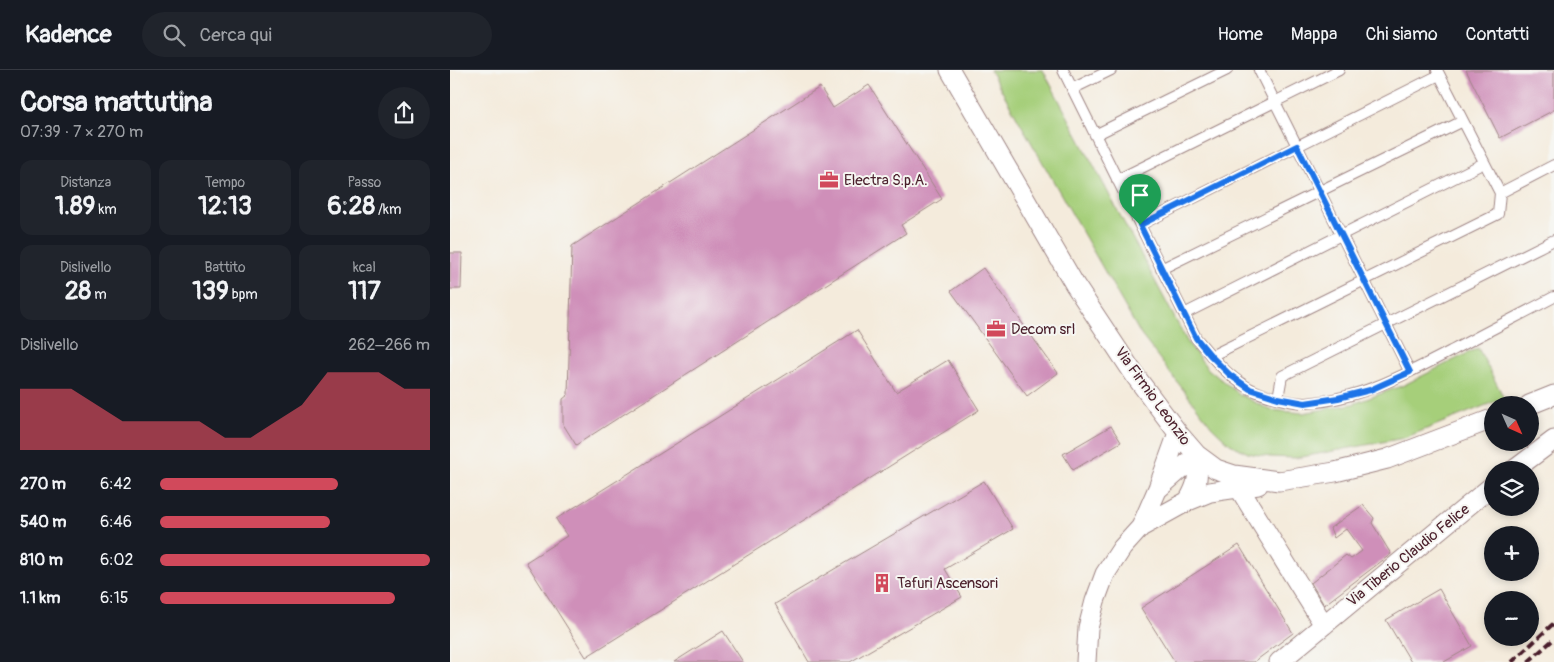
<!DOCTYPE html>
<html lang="it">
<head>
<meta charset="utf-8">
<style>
  body { margin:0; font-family:Pangolin,sans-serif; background:#20242c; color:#f1f3f6; height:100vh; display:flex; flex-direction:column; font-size:19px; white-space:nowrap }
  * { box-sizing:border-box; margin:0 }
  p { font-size:16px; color:#9ea1a6 }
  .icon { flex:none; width:28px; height:28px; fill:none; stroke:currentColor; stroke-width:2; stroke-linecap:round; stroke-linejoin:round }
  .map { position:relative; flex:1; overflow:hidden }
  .drawer { display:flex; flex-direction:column; background:#171b24; width:450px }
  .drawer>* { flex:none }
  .needle { width:32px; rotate:135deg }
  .buttons { position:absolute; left:1034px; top:326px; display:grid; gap:10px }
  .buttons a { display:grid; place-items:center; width:55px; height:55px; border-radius:50%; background:#171b24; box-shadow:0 2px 8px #0003; font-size:25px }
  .pin { position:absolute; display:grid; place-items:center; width:42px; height:42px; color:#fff; margin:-51px -21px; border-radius:50% 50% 50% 0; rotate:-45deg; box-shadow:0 0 5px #0007 }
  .pin .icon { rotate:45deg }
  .round { display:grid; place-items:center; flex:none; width:52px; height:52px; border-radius:26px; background:#20242c }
  .head { display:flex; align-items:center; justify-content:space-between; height:85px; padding:0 20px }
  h1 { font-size:28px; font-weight:700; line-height:38px }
  .figures { display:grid; grid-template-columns:repeat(3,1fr); gap:8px; height:85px; padding:5px 20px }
  .figures div { display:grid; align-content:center; border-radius:12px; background:#20242c; text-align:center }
  .figures b { font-size:25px; font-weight:700 }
  .figures small { font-size:14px; font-weight:400 }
  .figures p { font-size:14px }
  .chart { height:140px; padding:10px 20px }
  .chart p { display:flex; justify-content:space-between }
  .chart svg { width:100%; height:90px; margin-top:5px; fill:#d1495b; opacity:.7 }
  ul { padding:0 20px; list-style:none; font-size:16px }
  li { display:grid; grid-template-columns:80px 60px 1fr; align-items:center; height:38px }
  li i { height:12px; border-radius:6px; background:#d1495b }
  header { display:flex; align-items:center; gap:30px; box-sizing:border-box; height:70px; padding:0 25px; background:#171b24; border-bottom:1px solid #363941 }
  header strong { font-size:24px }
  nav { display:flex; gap:28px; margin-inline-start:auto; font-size:18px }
  .search { width:350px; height:45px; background:#20242c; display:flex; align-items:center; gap:12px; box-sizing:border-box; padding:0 18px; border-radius:28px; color:#9ea1a6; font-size:19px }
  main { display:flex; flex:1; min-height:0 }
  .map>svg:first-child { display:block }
  .green { fill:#a6cf7a; stroke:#787752 }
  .building { fill:#cf8fb9 }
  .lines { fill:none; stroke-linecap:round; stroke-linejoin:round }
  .service-casing { stroke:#9f8584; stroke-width:12 }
  .minor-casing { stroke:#9f8584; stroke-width:21 }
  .service { stroke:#fff; stroke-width:10 }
  .minor { stroke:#fff; stroke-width:19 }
  .rail { stroke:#4a1f2b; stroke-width:4; stroke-dasharray:8 4; stroke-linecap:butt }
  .route-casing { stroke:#fff; stroke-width:10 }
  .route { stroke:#1a73e8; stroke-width:6 }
  .labels { text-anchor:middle; stroke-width:4; stroke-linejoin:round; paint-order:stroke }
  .poi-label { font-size:15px; fill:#4a1f2b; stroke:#f6f6f2; text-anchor:start }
  .street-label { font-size:15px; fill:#4a1f2b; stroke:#f6f6f2 }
</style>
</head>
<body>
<header>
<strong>Kadence</strong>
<div class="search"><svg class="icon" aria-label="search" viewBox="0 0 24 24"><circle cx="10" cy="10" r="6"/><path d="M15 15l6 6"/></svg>Cerca qui</div>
<nav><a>Home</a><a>Mappa</a><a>Chi siamo</a><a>Contatti</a></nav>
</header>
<main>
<section class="drawer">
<div class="head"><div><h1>Corsa mattutina</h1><p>07:39 · 7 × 270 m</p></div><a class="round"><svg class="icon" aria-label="share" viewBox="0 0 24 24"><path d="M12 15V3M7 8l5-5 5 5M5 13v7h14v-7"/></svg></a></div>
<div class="figures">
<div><p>Distanza</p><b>1.89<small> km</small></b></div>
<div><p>Tempo</p><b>12:13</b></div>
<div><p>Passo</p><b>6:28<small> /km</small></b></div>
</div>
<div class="figures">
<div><p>Dislivello</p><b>28<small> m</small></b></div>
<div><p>Battito</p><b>139<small> bpm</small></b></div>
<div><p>kcal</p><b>117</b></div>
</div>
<div class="chart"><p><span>Dislivello</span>262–266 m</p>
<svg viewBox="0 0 160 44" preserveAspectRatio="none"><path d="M0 44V14L10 14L20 14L30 22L40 30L50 30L60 30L70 30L80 38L90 38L100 30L110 22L120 6L130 6L140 6L150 14L160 14V44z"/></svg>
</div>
<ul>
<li><b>270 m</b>6:42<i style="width:66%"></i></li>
<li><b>540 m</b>6:46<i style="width:63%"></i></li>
<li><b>810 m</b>6:02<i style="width:100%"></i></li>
<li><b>1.1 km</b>6:15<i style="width:87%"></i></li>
</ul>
</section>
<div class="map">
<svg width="1104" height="592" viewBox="0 0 1104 592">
  <rect width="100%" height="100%" fill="#f6f6f2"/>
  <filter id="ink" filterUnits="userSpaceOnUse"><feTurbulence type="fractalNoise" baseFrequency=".02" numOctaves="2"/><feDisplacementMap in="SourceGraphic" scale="10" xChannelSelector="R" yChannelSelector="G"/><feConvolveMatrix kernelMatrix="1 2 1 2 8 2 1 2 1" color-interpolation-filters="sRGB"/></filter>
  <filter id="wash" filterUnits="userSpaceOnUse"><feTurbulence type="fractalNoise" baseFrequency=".0096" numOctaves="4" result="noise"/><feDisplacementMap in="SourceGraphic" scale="20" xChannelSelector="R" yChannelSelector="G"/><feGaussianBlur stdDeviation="1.12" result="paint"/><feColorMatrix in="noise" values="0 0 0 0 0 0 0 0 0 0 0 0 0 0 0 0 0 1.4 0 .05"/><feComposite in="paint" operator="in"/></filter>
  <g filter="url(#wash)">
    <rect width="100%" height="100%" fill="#f4ebdc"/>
    <path class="green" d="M 540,0 L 593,0 L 738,273 L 758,299 L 789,324 L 820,340 L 853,343 L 903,334 L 954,315 L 1028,278 L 1054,328 L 954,368 L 846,388 L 820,387 L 798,383 L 780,374 L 762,357 L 691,265 Z"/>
    <g id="blocks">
      <path class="building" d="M 1016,0 L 1104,0 L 1104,40 L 1050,68 Z
        M 419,15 L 492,129 L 451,155 L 456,163 L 126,375 L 113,354 L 113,329 L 118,325 L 122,176 L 370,17 L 383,38 Z
        M 0,183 L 12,183 L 11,219 L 0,219 Z
        M 533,198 L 608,303 L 577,326 L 501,221 Z
        M 407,260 L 446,322 L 498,290 L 529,340 L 136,587 L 76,492 L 117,466 L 106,449 Z
        M 661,356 L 671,372 L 623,400 L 613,384 Z
        M 534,411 L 563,459 L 495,499 L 512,527 L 400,592 L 359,592 L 325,534 Z
        M 913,435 L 924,448 L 922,453 L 941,484 L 874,535 L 861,513 L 896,485 L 901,489 L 912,481 L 896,459 L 884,468 L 880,458 Z
        M 789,475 L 843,563 L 804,592 L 725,592 L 691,538 Z
        M 989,519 L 1022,576 L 994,592 L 961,592 L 936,550 Z
        M 273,561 L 293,592 L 224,592 Z"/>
    </g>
  </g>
  <g filter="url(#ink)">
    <use href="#blocks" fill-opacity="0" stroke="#9f8584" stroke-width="1"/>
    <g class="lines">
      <g class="service-casing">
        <path id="service" d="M 613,0 L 746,268 C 762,287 777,306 799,318 C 811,325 844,334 857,333 C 910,329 957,304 1003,280 C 1036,262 1070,245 1104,227
          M 809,0 L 960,302
          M 622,19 L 661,0
          M 645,65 L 777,0
          M 667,110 L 889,0
          M 1050,123 L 1104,95
          M 690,155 L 989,5
          M 711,199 L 1013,51
          M 734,244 L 1034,93
          M 761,286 L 1048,144 L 1050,123 L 987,0
          M 828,328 L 832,306 L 1104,170"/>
      </g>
      <g class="minor-casing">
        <path id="minor" d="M 500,0 L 625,215 L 686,307 L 728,363 L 747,385 L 766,399 L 784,405 L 829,411 L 885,402 L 937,389 L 1042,349
          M 1079,335 L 1104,325
          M 1064,400 L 1104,370
          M 709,418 L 747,385
          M 789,418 L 874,555
          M 738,431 C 749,413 748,406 747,385
          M 691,457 L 708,418 L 728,363
          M 636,592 L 638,558 L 645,531 L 655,504 L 672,478 L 691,457 L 738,431 L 760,422 L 808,415
          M 829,592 L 1042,416"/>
      </g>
      <use href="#service" class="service"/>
      <use href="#minor" class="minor"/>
      <path class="rail" d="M 1062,592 L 1104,553
        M 1078,592 L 1104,569"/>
    </g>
  </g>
  <g class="lines" filter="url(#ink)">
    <g class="route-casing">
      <path id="route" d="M 847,76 L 960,302 L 920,320 L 888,328 L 855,333 L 828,328 L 800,319 L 780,305 L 761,286 L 746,268 L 690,155 Z"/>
    </g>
    <use href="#route" class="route"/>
  </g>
  <defs>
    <g id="office-bare" transform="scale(1.5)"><path d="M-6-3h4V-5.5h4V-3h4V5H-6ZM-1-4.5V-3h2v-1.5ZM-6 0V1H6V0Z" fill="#d1495b" stroke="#f6f6f2" stroke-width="2.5" paint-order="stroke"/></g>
    <g id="building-bare" transform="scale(1.5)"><path d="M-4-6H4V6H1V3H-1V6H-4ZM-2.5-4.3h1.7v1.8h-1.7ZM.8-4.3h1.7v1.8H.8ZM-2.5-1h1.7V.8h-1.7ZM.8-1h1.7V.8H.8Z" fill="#d1495b" stroke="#f6f6f2" stroke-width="2.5" paint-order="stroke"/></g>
  </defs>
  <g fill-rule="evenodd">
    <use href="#office-bare" x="379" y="110"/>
    <use href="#office-bare" x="546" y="259"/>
    <use href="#building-bare" x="432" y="513"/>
  </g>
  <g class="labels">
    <g class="poi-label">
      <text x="394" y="115">Electra S.p.A.</text>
      <text x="561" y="264">Decom srl</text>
      <text x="447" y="518">Tafuri Ascensori</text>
    </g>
    <g class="street-label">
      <text transform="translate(703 326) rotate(54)" y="5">Via Firmio Leonzio</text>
      <text transform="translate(958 485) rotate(-39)" y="5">Via Tiberio Claudio Felice</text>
    </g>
  </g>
</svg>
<div class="buttons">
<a><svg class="needle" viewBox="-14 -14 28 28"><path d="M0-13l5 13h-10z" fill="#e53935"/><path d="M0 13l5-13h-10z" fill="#9ea1a6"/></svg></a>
<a><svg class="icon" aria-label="layers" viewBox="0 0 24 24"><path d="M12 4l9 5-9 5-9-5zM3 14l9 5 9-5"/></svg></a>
<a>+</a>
<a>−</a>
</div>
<div class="pin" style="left:690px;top:155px;background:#1e9e55"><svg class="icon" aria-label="arrive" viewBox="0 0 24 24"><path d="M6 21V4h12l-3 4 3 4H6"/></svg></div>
</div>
</main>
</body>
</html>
